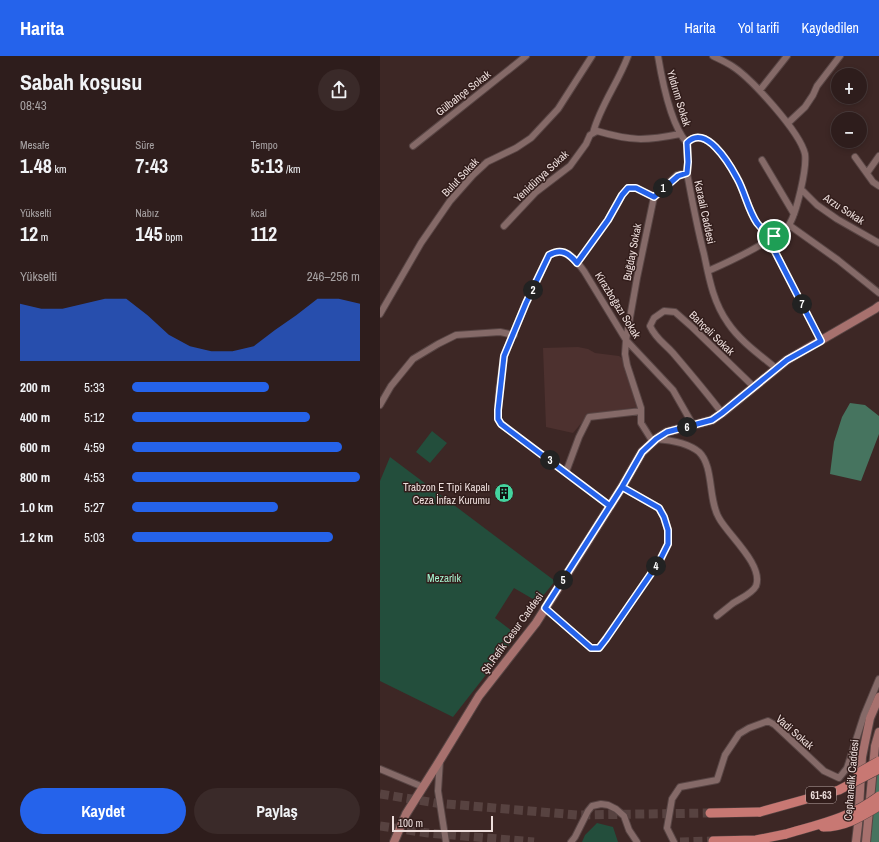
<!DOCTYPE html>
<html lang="tr">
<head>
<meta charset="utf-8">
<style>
  body { margin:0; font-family:"Archivo Narrow",sans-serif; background:#3a2a29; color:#f1f3f6; height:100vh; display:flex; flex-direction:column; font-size:15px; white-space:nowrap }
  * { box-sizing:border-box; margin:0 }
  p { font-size:13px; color:#a7a2a3 }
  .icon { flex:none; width:22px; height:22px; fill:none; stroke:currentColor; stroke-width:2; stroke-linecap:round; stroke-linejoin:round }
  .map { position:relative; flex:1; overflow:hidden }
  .side { display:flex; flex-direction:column; background:#2e1d1c; width:380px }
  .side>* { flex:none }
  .fabs { position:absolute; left:451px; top:12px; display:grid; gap:8px }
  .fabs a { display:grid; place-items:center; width:36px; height:36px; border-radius:50%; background:#2e1d1c; box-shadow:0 2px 6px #0003,0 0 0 1px #493b3b; font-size:20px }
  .scale { position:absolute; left:12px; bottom:10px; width:101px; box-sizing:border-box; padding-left:4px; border:2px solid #eddedc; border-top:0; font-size:11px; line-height:14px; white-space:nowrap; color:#eddedc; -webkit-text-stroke:3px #321d1b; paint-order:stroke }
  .pin { position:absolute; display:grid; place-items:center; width:34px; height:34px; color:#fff; margin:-17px; border:2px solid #fff; border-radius:50%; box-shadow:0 1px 4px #0007 }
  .km { position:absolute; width:20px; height:20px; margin:-10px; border-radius:50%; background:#222; color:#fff; font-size:11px; line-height:20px; text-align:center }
  .round { display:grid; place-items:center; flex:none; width:42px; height:42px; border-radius:21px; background:#3a2a29 }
  .head { display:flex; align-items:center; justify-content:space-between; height:68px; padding:0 20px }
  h1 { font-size:22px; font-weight:700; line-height:30px }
  .metrics { display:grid; grid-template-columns:repeat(3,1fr); gap:6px; height:68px; padding:4px 20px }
  .metrics div { display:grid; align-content:center }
  .metrics b { font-size:20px; font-weight:700 }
  .metrics small { font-size:11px; font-weight:400 }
  .metrics p { font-size:11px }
  .chart { height:112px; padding:8px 20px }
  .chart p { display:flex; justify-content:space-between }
  .chart svg { width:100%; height:72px; margin-top:4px; fill:#2563eb; opacity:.7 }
  .button { display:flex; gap:8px; margin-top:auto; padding:8px 20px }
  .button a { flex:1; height:46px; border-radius:24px; background:#2563eb; color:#fff; font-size:16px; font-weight:700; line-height:46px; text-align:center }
  .button a+a { background:#3a2a29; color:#f1f3f6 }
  ul { padding:0 20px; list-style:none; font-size:13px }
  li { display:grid; grid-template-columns:64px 48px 1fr; align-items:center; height:30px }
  li i { height:10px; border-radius:5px; background:#2563eb }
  header { display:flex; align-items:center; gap:24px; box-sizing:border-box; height:56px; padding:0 20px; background:#2563eb; color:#fff }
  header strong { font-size:19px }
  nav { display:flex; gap:22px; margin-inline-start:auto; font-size:14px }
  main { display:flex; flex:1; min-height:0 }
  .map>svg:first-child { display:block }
  .built { fill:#4d312f }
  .green { fill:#234e3c }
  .forest { fill:#46745f }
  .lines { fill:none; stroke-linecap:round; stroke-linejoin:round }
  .primary-tunnel { stroke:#574240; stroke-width:9; stroke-dasharray:9 4.5; stroke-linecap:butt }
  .street-casing { stroke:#584544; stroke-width:8 }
  .secondary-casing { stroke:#584544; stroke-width:10 }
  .primary-casing { stroke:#584544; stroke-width:10 }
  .street { stroke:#856a68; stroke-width:6 }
  .secondary { stroke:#a7716e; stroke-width:8 }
  .primary { stroke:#c87873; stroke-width:9 }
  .primary-bridge-casing { stroke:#584544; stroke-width:10; stroke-linecap:butt }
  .primary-bridge { stroke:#c87873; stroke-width:9 }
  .route-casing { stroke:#fff; stroke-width:8 }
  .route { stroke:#2563eb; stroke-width:5 }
  .labels { text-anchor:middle; stroke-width:3; stroke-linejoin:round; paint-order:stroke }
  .shield { fill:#321d1b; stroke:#b5a4a2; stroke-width:1 }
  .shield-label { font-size:10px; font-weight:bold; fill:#eddedc }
  .street-label { font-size:11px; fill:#eddedc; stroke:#321d1b }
  .poi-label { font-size:11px; fill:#eddedc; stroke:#321d1b; text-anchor:end }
  .park-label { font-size:11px; fill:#a5f3cf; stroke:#321d1b }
</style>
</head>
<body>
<header>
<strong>Harita</strong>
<nav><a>Harita</a><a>Yol tarifi</a><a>Kaydedilen</a></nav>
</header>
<main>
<section class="side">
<div class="head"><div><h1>Sabah koşusu</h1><p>08:43</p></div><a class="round"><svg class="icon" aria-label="share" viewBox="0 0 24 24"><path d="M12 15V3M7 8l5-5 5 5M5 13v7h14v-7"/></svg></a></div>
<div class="metrics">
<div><p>Mesafe</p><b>1.48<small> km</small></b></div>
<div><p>Süre</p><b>7:43</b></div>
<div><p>Tempo</p><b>5:13<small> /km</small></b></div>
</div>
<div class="metrics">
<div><p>Yükselti</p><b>12<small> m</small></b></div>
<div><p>Nabız</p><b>145<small> bpm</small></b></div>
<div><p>kcal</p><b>112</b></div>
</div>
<div class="chart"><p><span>Yükselti</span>246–256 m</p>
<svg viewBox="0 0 160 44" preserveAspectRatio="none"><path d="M0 44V9L10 12L20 12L30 9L40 6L50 6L60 16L70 28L80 35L90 38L100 38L110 35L120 25L130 16L140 6L150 6L160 9V44z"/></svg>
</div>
<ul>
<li><b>200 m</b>5:33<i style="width:60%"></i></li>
<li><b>400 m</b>5:12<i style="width:78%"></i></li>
<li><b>600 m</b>4:59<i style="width:92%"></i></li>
<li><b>800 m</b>4:53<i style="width:100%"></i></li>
<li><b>1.0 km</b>5:27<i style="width:64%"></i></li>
<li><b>1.2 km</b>5:03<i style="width:88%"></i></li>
</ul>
<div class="button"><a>Kaydet</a><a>Paylaş</a></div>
</section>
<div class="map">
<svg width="499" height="786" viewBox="0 0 499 786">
  <rect width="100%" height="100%" fill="#3d2725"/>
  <path class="built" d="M 198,291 L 208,293 L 215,297 L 239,300 L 244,304 L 258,351 L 209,358 L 193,377 L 166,371 L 163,292 Z"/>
  <path class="green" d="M 52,375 L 67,387 L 50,407 L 36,396 Z
    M 10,401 L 175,525 L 158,546 L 134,532 L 115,562 L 137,579 L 73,661 L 0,625 L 0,425 Z
    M 217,767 L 233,771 L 238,786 L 202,786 L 205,779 Z"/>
  <path class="forest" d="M 470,347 L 485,349 L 499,360 L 499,378 L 481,425 L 450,418 L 454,386 L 462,361 Z
    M 499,706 L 499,786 L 484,786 L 493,758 L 489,723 Z"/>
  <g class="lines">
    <path class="primary-tunnel" d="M 0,738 L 56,747 L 197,759 L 330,757
      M 0,770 L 48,777 L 154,786
      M 300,786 L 333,785"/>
    <g class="street-casing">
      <path id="street" d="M 278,0 C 282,24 291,69 307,87
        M 380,34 L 407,0
        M 408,67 L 425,51 L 433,39 L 437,30 L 460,0
        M 213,77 C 220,50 238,27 248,0
        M 33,90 L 146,0
        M 475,101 L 493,126 L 499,130
        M 382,104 L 414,158
        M 487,117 L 499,100
        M 421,133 L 437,149 L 457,163 L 499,187
        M 409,169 L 458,204 L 499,237
        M 124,170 L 156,136 L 190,110 L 206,88 L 210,79 L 217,75 C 251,85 265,85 300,78
        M 394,180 C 387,177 382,174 377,167 C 368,154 365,136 357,122 C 349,107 325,67 307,87 L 308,106 L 307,117 C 312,144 317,171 324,198 C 329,222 333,246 348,267 C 360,285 380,299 397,313
        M 389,184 L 441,285
        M 197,207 L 228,164 L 242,139 L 248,132 L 256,132 L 274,141
        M 328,215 C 351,205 374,194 395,180 C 400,177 406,174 409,169 C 417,156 427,112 425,98 C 420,76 371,22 352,10 C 346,6 339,3 333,0
        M 0,258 L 41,187 L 70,145 L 93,119 L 107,106 L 136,92 L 151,82 L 178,53 L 212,0
        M 0,349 L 11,330 L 33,303 L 58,288 L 76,279 L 120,276 L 134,279
        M 342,357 C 327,337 310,317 293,297 C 284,287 276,283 270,270 L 274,262 L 284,255 L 295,256 L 312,271 L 374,331
        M 276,383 C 290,384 308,387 319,396 C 334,410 328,444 339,462 C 348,479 384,509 376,530 C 372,538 359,543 352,548 C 347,552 342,556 337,560
        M 273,386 L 261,367 L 261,352 L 247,309 L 245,298 L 246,284 L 257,222 L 274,141 L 297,119 L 307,117
        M 186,416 L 199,381 L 209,361 L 261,355
        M 230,450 L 121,368 L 118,363 L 118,354 L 119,335 L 124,300 L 146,247 L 169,199 C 186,189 195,203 204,215 L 246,284 L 293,334 L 313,369
        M 165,552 L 211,592 L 219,592 L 279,507 L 288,488 L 288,474 L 284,461 L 279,452 L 242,431
        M 60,704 L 58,735 L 66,786
        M 0,713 L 43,731
        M 191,786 L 195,781 L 208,755 L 212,750 L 221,748 L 228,749 L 236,753 L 244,760 L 249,774 L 257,786
        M 294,786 L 287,772 L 292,743 L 300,731 L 337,724 L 345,699 L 359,678 L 369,672 L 388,665 L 395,669 L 444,715 L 459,722 L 467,712 L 484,659 L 499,623"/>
    </g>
    <g class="secondary-casing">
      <path id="secondary" d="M 14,786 L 26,758 L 60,704 L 99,640 L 156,567 L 242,431 L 262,396 L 276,383 L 287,376 L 332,364 L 342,357 L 407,304 L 495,253 L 499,250
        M 476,786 L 478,769 L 482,701 L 490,662 L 499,641
        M 486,786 L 495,690 L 499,676"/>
    </g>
    <g class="primary-casing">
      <path id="primary" d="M 330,757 L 380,756
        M 333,785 L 376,784 L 406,778"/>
    </g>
    <use href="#street" class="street"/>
    <use href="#secondary" class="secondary"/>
    <use href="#primary" class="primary"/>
    <g class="primary-bridge-casing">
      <path id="primary-bridge" d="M 478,717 L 499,705
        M 380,756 L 459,734 L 499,713
        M 443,771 C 465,771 481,761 499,750
        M 406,778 C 440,768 470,762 499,740"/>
    </g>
    <use href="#primary-bridge" class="primary-bridge"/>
  </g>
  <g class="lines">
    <g class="route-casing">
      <path id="route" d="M 394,180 C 387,177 382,174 377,167 C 368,154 365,136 357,122 C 349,107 325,67 307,87 L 308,106 L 307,117 L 298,120 L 274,141 L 256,132 L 248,132 L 242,139 L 228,164 L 197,207 C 189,197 181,192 169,199 L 146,247 L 124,300 L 118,354 L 118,363 L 121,368 L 230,450 L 242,431 L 279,452 L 284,461 L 288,474 L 288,488 L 279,506 L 226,583 L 219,592 L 211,592 L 165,552 L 242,431 L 262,396 L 276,383 L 287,376 L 332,364 L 342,357 L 407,304 L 441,285 L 389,184 L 394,180"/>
    </g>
    <use href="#route" class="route"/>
  </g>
  <defs>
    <g id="building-disc" transform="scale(1)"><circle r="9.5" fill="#44d49f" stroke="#321d1b"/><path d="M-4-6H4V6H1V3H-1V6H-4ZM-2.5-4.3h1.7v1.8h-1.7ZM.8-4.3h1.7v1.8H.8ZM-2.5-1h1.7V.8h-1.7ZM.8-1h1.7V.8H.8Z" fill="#111"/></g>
  </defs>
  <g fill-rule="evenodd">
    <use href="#building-disc" x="124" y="437"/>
  </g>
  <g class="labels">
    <rect class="shield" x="426" y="731" width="30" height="16" rx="3"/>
    <g class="shield-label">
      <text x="441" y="743">61-63</text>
    </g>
    <g class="street-label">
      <text transform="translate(83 37) rotate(-38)" y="4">Gülbahçe Sokak</text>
      <text transform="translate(299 42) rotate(73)" y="4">Yıldırım Sokak</text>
      <text transform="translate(161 120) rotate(-43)" y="4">Yenidünya Sokak</text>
      <text transform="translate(80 121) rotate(-47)" y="4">Bulut Sokak</text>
      <text transform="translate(464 153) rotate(33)" y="4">Arzu Sokak</text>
      <text transform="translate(325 156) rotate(78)" y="4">Karaali Caddesi</text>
      <text transform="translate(252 196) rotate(-79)" y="4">Buğday Sokak</text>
      <text transform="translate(238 249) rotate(58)" y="4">Kirazboğazı Sokak</text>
      <text transform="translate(332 277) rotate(44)" y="4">Bahçeli Sokak</text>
      <text transform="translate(132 577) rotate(-54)" y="4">Şh.Refik Cesur Caddesi</text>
      <text transform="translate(415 676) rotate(41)" y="4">Vadi Sokak</text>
      <text transform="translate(471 724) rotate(-85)" y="4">Cephanelik Caddesi</text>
    </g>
    <g class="poi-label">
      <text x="110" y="435">Trabzon E Tipi Kapalı<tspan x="110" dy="13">Ceza İnfaz Kurumu</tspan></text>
    </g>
    <g class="park-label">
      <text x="64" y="526">Mezarlık</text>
    </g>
  </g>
</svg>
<div class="fabs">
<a>+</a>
<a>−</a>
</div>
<div class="scale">100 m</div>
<div class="pin" style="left:394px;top:180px;background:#1e9e55"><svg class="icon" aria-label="arrive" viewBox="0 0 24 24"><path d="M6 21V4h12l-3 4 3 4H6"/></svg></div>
<b class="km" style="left:283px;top:132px">1</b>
<b class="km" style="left:153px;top:234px">2</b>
<b class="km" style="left:170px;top:404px">3</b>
<b class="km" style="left:276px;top:510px">4</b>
<b class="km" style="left:183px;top:524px">5</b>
<b class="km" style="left:307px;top:371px">6</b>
<b class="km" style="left:422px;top:248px">7</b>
</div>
</main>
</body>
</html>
